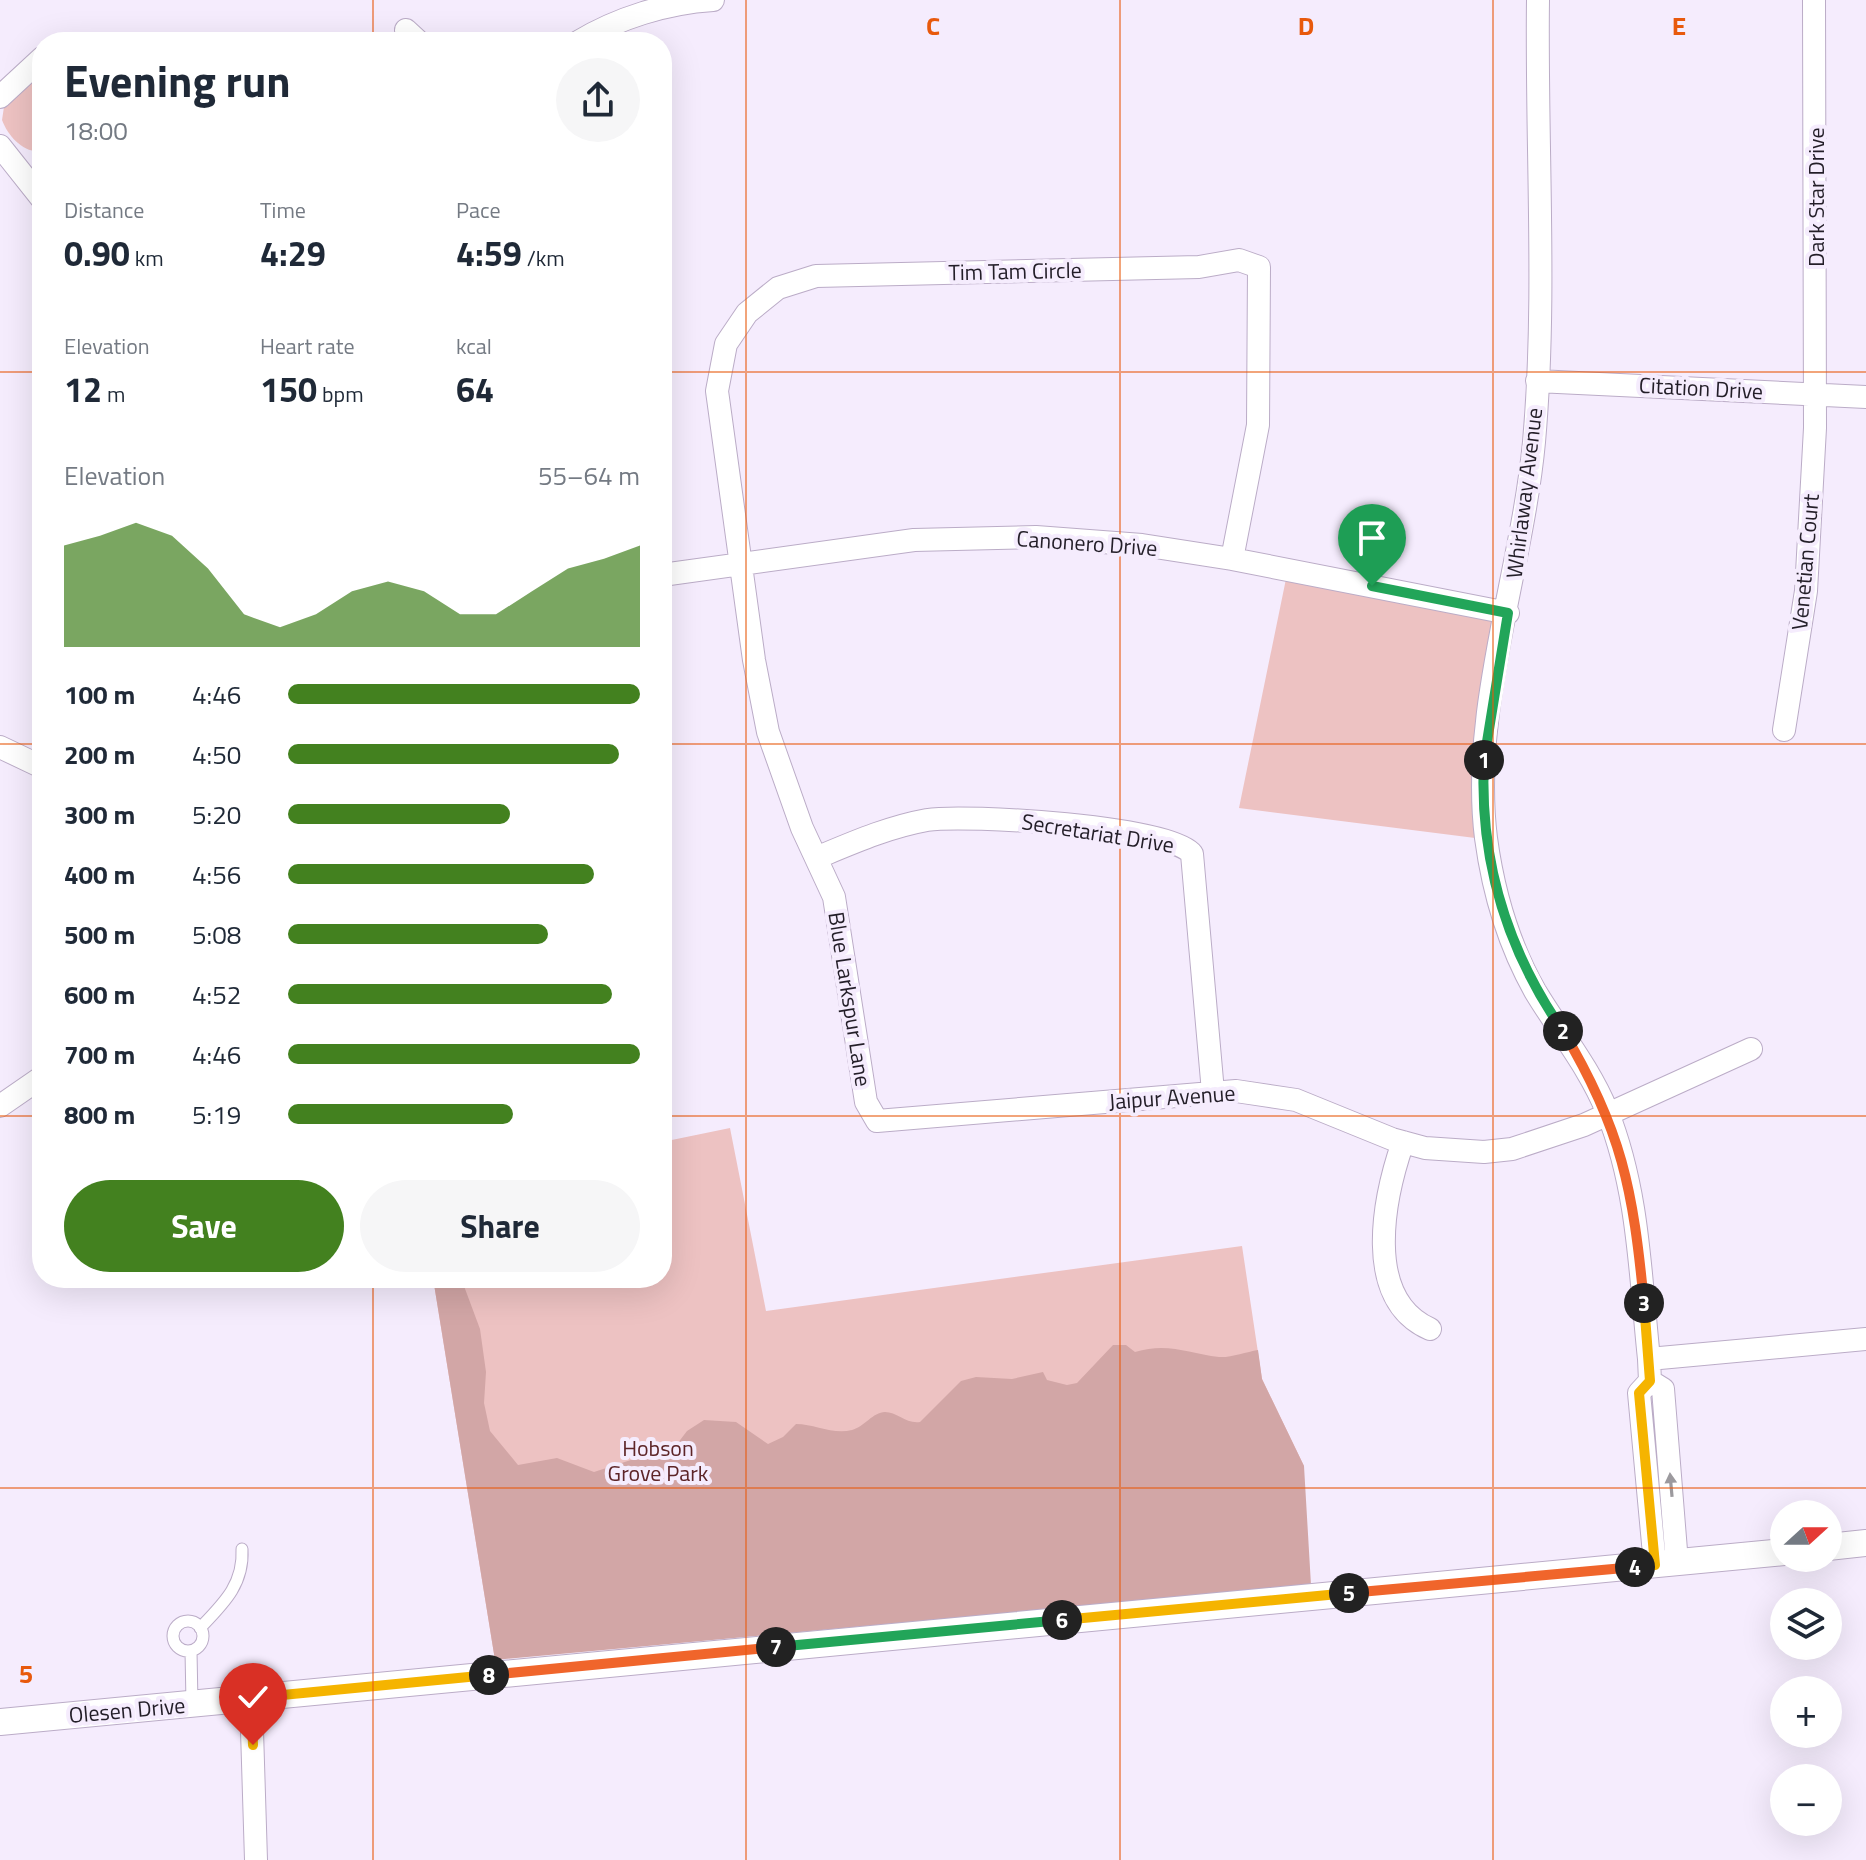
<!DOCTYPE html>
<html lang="en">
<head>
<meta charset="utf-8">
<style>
  body { margin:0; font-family:"Titillium Web",sans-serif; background:#f6f6f7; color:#1f2937; height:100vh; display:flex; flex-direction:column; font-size:30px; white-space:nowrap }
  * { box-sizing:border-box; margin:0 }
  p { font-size:26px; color:#747a83 }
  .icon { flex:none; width:44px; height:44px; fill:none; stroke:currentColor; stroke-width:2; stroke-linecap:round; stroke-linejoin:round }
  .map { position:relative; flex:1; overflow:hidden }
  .drawer { position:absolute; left:32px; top:32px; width:640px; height:1256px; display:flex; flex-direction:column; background:#fff; border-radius:32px; box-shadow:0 8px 32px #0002 }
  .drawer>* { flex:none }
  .needle { width:52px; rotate:69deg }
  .controls { position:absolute; left:1770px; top:1500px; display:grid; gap:16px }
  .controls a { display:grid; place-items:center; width:72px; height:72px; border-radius:50%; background:#fff; box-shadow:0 8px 32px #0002; font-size:40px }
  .pin { position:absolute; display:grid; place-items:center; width:68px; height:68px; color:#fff; margin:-82px -34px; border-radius:50% 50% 50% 0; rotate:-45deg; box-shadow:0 0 8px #0007 }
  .pin .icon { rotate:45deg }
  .km { position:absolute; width:40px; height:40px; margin:-20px; border-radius:50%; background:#222; color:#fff; font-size:22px; line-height:40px; text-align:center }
  .round { display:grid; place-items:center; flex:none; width:84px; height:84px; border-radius:42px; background:#f6f6f7 }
  .head { display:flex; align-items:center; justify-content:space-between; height:136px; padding:0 32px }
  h1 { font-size:44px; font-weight:700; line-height:60px }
  .stats { display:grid; grid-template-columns:repeat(3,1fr); gap:12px; height:136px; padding:8px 32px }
  .stats div { display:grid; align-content:center }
  .stats b { font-size:34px; font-weight:700 }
  .stats small { font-size:22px; font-weight:400 }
  .stats p { font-size:22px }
  .chart { height:224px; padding:16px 32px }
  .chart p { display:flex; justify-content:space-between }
  .chart svg { width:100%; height:144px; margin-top:8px; fill:#43811f; opacity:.7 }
  .cta { display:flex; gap:16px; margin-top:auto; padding:16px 32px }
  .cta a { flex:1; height:92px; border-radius:48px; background:#43811f; color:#fff; font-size:32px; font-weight:700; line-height:92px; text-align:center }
  .cta a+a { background:#f6f6f7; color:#1f2937 }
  ul { padding:0 32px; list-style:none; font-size:26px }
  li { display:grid; grid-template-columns:128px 96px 1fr; align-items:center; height:60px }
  li i { height:20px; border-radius:10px; background:#43811f }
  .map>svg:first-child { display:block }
  .green { fill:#edc2c2 }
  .forest { fill:#d2a6a6 }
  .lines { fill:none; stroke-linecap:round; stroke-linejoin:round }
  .service-casing { stroke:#bbacc7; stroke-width:13 }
  .minor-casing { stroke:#bbacc7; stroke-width:24 }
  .tertiary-casing { stroke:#bbacc7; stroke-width:28 }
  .service { stroke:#fff; stroke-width:11 }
  .minor { stroke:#fff; stroke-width:22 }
  .tertiary { stroke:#fff; stroke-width:26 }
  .oneway { fill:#9c9a9e }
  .split-1-casing { stroke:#fff; stroke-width:16 }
  .split-2-casing { stroke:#fff; stroke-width:16 }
  .split-3-casing { stroke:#fff; stroke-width:16 }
  .split-4-casing { stroke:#fff; stroke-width:16 }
  .split-5-casing { stroke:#fff; stroke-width:16 }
  .split-6-casing { stroke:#fff; stroke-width:16 }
  .split-7-casing { stroke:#fff; stroke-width:16 }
  .split-8-casing { stroke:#fff; stroke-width:16 }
  .split-9-casing { stroke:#fff; stroke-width:16 }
  .split-1 { stroke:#22a559; stroke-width:10 }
  .split-2 { stroke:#22a559; stroke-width:10 }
  .split-3 { stroke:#f0652b; stroke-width:10 }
  .split-4 { stroke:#f5b400; stroke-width:10 }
  .split-5 { stroke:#f0652b; stroke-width:10 }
  .split-6 { stroke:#f5b400; stroke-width:10 }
  .split-7 { stroke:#22a559; stroke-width:10 }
  .split-8 { stroke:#f0652b; stroke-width:10 }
  .split-9 { stroke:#f5b400; stroke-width:10 }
  .grid { fill:none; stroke:#e8590c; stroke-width:2; stroke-opacity:0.55 }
  .labels { text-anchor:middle; stroke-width:8; stroke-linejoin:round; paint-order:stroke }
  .street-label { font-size:22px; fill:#231e28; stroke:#f5ecfd }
  .park-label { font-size:22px; fill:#5d2528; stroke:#f5ecfd }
  .grid-label { font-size:26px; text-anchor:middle; font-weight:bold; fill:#e8590c; stroke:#f5ecfd; stroke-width:8; stroke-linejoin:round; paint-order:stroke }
</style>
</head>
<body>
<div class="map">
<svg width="1866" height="1860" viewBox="0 0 1866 1860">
  <rect width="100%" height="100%" fill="#f5ecfd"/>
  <path class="green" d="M 42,69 L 42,151 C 24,154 8,136 2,120 L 4,107 Z
    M 1287,574 L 1503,616 L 1483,839 L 1239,808 Z
    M 730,1128 L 766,1311 L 1242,1246 L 1262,1379 L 1304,1466 L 495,1660 L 433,1278 L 662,1278 L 662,1142 Z"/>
  <path class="forest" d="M 433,1278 L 461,1278 L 480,1329 L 486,1372 L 484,1403 L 490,1431 L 518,1465 L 557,1458 L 594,1472 L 640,1457 L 654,1459 L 671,1452 L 687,1431 L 704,1420 L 736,1422 L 768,1444 L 783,1437 L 796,1424 C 815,1424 833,1435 852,1430 C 864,1427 873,1412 885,1412 C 897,1412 906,1424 920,1422 L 961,1381 L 976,1377 L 1012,1379 L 1043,1372 L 1047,1380 L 1067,1385 L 1077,1383 L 1113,1345 L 1126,1345 L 1135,1352 C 1167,1342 1188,1353 1219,1357 C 1230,1358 1246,1352 1258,1350 L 1262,1379 L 1304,1466 L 1311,1585 L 495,1660 Z"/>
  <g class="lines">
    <g class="service-casing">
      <path id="service" d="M173 1636a15 15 0 1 1 30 0a15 15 0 1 1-30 0Z
        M 200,1628 C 224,1603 244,1584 242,1549
        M 191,1651 L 192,1703"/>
    </g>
    <g class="minor-casing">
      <path id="minor" d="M 1538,0 C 1536,147 1547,295 1534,442 C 1522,571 1470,710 1486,838 C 1493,890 1509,945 1535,991 C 1559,1031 1589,1067 1607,1111 C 1639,1191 1640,1275 1649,1359 L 1650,1381 L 1639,1393 L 1655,1565
        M 406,30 L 419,42
        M 578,42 C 618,18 666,3 713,0
        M 0,97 L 42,58
        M 0,146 L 42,199
        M 1537,381 L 1866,397
        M 1232,559 L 1258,425 L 1259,267 L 1239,260 L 1199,267 L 816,276 L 778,288 L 747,313 L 726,344 L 717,391 L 754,660 L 768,732 L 802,828 L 834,897 L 866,1102 L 877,1121 L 1236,1091 L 1296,1100 L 1392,1139 L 1425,1148 L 1484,1152 L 1512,1149 L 1584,1125 L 1751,1049
        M 662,575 L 914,540 L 1036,537 L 1142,545 L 1232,559 L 1508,613
        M 1784,730 L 1806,591 L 1815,428 L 1814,0
        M 0,747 L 42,767
        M 816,858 C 852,843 888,827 927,820 C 966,814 1171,826 1192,854 L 1213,1092
        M 0,1106 L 42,1077
        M 1403,1142 C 1384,1197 1362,1299 1430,1329
        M 1649,1359 L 1866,1339
        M 1650,1381 L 1663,1389 L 1677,1563
        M 251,1698 L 256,1860"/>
    </g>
    <g class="tertiary-casing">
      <path id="tertiary" d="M 1828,1547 L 1866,1543
        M 0,1722 L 1784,1552"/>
    </g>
    <use href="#service" class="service"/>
    <use href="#minor" class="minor"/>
    <use href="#tertiary" class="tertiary"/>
  </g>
  <defs><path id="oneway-solid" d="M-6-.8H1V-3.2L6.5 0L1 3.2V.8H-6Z" transform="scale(2)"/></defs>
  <use class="oneway" href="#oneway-solid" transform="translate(1671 1485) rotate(-95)"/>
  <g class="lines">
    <g class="split-1-casing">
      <path id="split-1" d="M 1372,586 L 1508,613 L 1484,760"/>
    </g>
    <g class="split-2-casing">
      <path id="split-2" d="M 1484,760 C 1479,859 1507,950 1563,1031"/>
    </g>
    <g class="split-3-casing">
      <path id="split-3" d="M 1563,1031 C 1622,1130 1633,1189 1644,1303"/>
    </g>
    <g class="split-4-casing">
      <path id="split-4" d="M 1635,1567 L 1655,1565 L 1639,1393 L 1650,1381 L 1644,1303"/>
    </g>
    <g class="split-5-casing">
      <path id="split-5" d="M 1349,1593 L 1635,1567"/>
    </g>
    <g class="split-6-casing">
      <path id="split-6" d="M 1062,1620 L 1349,1593"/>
    </g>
    <g class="split-7-casing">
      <path id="split-7" d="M 776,1647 L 1062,1620"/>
    </g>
    <g class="split-8-casing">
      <path id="split-8" d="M 489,1675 L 776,1647"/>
    </g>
    <g class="split-9-casing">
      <path id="split-9" d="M 253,1745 L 251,1698 L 489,1675"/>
    </g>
    <use href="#split-1" class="split-1"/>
    <use href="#split-2" class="split-2"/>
    <use href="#split-3" class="split-3"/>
    <use href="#split-4" class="split-4"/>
    <use href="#split-5" class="split-5"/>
    <use href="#split-6" class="split-6"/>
    <use href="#split-7" class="split-7"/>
    <use href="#split-8" class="split-8"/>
    <use href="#split-9" class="split-9"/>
  </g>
  <path class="grid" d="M 373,0 L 373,42M 746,0 L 746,1860M 1120,0 L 1120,1860M 1493,0 L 1493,1860M 0,372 L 42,372M 662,372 L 1866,372M 0,744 L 42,744M 662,744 L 1866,744M 0,1116 L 42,1116M 662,1116 L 1866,1116M 373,1278 L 373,1860M 0,1488 L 1866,1488"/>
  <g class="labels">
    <g class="street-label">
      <text transform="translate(1816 197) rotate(-90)" y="8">Dark Star Drive</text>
      <text transform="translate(1015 271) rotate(-1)" y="8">Tim Tam Circle</text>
      <text transform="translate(1701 388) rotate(3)" y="8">Citation Drive</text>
      <text transform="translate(1524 493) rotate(-83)" y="8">Whirlaway Avenue</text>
      <text transform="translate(1087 543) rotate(4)" y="8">Canonero Drive</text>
      <text transform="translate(1805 562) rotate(-85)" y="8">Venetian Court</text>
      <text transform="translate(1098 833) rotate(9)" y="8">Secretariat Drive</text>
      <text transform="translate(850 999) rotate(81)" y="8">Blue Larkspur Lane</text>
      <text transform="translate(1172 1097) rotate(-4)" y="8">Jaipur Avenue</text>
      <text transform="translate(127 1710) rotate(-5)" y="8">Olesen Drive</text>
    </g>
    <g class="park-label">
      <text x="658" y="1456">Hobson<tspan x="658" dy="25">Grove Park</tspan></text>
    </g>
  </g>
  <g class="grid-label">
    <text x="933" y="35">C</text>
    <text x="1306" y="35">D</text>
    <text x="1679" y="35">E</text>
    <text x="26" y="1683">5</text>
  </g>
</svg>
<div class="controls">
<a><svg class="needle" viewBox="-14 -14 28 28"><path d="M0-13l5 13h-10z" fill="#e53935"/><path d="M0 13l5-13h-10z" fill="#747a83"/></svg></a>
<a><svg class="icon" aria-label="layers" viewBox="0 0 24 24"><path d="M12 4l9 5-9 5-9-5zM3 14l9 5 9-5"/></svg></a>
<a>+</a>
<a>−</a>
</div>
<div class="pin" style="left:1372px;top:586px;background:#1e9e55"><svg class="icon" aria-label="arrive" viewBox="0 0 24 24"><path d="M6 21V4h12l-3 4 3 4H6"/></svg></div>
<div class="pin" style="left:253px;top:1745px;background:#d93025"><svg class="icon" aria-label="check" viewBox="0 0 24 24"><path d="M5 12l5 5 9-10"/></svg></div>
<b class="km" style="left:1484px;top:760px">1</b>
<b class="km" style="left:1563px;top:1031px">2</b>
<b class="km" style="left:1644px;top:1303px">3</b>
<b class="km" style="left:1635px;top:1567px">4</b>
<b class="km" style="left:1349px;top:1593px">5</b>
<b class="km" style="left:1062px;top:1620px">6</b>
<b class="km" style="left:776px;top:1647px">7</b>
<b class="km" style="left:489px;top:1675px">8</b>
<section class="drawer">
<div class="head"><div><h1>Evening run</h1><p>18:00</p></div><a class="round"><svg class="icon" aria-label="share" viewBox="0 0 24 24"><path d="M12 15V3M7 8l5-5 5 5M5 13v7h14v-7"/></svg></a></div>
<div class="stats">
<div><p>Distance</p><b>0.90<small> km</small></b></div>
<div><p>Time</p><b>4:29</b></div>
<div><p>Pace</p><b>4:59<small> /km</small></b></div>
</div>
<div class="stats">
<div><p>Elevation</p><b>12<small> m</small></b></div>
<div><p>Heart rate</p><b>150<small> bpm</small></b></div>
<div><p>kcal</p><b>64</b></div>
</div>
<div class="chart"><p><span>Elevation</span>55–64 m</p>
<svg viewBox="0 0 160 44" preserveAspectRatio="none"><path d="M0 44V13L10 10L20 6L30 10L40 20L50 34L60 38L70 34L80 27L90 24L100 27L110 34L120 34L130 27L140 20L150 17L160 13V44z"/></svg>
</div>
<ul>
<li><b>100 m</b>4:46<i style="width:100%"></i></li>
<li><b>200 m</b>4:50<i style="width:94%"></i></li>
<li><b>300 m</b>5:20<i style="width:63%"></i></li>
<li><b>400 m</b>4:56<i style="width:87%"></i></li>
<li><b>500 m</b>5:08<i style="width:74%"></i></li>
<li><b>600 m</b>4:52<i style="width:92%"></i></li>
<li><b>700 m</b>4:46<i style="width:100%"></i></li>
<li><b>800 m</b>5:19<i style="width:64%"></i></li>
</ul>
<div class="cta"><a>Save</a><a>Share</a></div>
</section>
</div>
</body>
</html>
